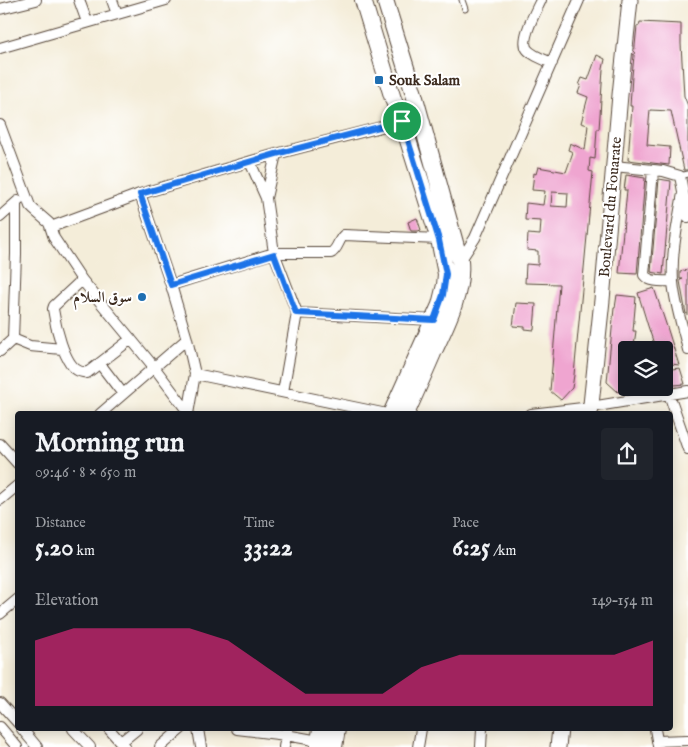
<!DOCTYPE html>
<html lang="en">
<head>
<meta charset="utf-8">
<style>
  body { margin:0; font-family:"IM FELL English",Amiri,serif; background:#20242c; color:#f1f3f6; height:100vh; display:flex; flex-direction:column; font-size:19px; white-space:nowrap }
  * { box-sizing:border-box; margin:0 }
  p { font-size:16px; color:#9ea1a6 }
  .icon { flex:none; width:28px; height:28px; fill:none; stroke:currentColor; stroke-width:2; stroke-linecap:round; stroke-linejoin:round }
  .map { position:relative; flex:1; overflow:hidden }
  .drawer { position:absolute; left:15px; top:411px; width:658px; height:320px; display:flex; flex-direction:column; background:#171b24; border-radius:5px; box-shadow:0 2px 12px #0003 }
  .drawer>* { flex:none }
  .controls { position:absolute; left:618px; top:341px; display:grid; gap:10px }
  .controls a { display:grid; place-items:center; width:55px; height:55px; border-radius:5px; background:#171b24; box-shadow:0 2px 12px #0003; font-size:25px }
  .pin { position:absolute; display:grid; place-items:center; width:42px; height:42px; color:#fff; margin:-21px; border:2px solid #fff; border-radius:50%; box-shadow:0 1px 5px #0007 }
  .round { display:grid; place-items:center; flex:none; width:52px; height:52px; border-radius:5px; background:#20242c }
  .headline { display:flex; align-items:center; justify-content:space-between; height:85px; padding:0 20px }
  h1 { font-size:28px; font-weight:800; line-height:38px }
  .metrics { display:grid; grid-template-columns:repeat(3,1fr); gap:8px; height:85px; padding:5px 20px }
  .metrics div { display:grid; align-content:center }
  .metrics b { font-size:25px; font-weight:800 }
  .metrics small { font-size:14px; font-weight:400 }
  .metrics p { font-size:14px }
  .chart { height:140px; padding:10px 20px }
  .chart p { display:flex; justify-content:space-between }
  .chart svg { width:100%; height:90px; margin-top:5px; fill:#db2777; opacity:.7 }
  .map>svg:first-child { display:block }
  .building { fill:#efa5d0; fill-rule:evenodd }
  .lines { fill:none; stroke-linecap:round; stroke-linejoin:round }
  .lane-casing { stroke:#57473a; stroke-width:7 }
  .street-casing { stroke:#57473a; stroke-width:12 }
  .secondary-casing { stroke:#57473a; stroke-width:17 }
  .primary-casing { stroke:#57473a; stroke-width:18 }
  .lane { stroke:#fff; stroke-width:5 }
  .street { stroke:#fff; stroke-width:10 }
  .secondary { stroke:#fff; stroke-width:15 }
  .primary { stroke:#fff; stroke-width:16 }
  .route-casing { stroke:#fff; stroke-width:10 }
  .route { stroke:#1a73e8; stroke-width:6 }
  .poi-dot { fill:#1f6fb2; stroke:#fff; stroke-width:2 }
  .labels { text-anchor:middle; stroke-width:4; stroke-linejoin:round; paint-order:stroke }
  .poi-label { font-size:15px; font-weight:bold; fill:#3b2a1e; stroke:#fff; text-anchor:start }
  .street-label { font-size:15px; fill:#3b2a1e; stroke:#fff }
</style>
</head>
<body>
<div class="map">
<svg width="688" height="747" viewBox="0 0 688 747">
  <rect width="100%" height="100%" fill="#fff"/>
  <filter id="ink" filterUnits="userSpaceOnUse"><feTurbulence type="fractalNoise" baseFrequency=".02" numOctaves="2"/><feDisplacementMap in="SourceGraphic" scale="10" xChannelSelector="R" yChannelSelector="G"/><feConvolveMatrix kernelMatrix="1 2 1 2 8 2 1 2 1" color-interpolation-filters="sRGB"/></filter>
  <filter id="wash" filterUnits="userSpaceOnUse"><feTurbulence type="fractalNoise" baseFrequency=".0096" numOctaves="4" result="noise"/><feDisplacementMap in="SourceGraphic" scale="20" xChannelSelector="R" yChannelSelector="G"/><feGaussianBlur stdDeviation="1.12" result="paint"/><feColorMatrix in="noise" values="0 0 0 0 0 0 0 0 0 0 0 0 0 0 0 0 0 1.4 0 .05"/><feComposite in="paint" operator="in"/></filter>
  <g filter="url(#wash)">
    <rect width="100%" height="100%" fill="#f4edd9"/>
    <g id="blocks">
      <path class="building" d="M 640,22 L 681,24 L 681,44 L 684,96 L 688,106 L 688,170 L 684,170 L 671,111 L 650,110 L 647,145 L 670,147 L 669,165 L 628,160 L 632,106 L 630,106 L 632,76 L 637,26 L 639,26 Z
        M 597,55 L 605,59 L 603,69 L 600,115 L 599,129 L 597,129 L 595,159 L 590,158 L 589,171 L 593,172 L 574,375 L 572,388 L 561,400 L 550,391 L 559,284 L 525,283 L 526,264 L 538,265 L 538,251 L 527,250 L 528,234 L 540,235 L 541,221 L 525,220 L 526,203 L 543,205 L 545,191 L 532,190 L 534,173 L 536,174 L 538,167 L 566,172 L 573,152 L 568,150 L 570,143 L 585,150 L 588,125 L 581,123 L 588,97 L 578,93 L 581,85 L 579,85 L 582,78 L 588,80 ZM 552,192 L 568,193 L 567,207 L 551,206 Z
        M 626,175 L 645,178 L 637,274 L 619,273 L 627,190 L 624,190 Z
        M 659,179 L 671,181 L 663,274 L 651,272 Z
        M 417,218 L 421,230 L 418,231 L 411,231 L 408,222 Z
        M 688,270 L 688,314 L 686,314 L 680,281 L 680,280 L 683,279 L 680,279 L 680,272 Z
        M 654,288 L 667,327 L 679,365 L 664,363 L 664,350 L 656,350 L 648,326 L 638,293 Z
        M 617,295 L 636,297 L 633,331 L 636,331 L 634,345 L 632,345 L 632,350 L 626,350 L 626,357 L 624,357 L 623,372 L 626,372 L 626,391 L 618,392 L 607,382 L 614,308 L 615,308 Z
        M 516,303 L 536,304 L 534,330 L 525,329 L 525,327 L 513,326 Z
        M 680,368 L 685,384 L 664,386 L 664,370 Z"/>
    </g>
  </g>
  <g filter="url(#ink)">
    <use href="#blocks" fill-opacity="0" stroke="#57473a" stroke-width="1"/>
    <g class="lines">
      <g class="lane-casing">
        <path id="lane" d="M 462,0 L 465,9
          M 680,176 L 688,174"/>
      </g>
      <g class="street-casing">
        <path id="street" d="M 79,0 L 87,22
          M 112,0 L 117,14
          M 541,0 C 536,11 520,39 527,49 C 531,55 545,60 552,63
          M 0,9 L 36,0
          M 0,48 L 166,0
          M 0,125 L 30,206 L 34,210 L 49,223 L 54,238 L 82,280 L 154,367 L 188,412
          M 250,162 L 266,198 L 274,253 L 297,313 L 283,392
          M 614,166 L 663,171 L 680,176 L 688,217
          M 653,170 L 644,275 C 650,283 664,281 673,281
          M 683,193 C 678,223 671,252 673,282 C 675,305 683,328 688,350
          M 140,194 L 171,285 L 187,339 L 195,374 L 188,414
          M 266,198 L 276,154
          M 0,217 L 18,201
          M 51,227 L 140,194 L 276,154 L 420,117
          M 460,261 L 475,238 L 579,0
          M 82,280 L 54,306 L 53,309 C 55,324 64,365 79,371 C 81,372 85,372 87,373 L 131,339
          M 171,285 L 274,253 L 331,253 C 338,249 338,240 344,235 L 439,239
          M 297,313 L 434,320
          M 13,339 L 30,346 L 62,349
          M 0,351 L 13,339 L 16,254 L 16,204
          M 100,364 L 123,394
          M 195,374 L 387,414
          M 669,394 L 688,449
          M 100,414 L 187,339
          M 531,414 L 591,407 L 688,391
          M 0,444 L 18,464
          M 0,500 L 18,485
          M 0,614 L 18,599
          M 0,703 L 18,723
          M 0,727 L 17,747
          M 22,729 L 37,747
          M 73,729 L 90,747
          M 109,729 L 125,747
          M 198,729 L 201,747
          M 237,729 L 286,735 L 319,741
          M 655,729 L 658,746
          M 657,741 L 688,740
          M 121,742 L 137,729
          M 160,747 L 181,729
          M 284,747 L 287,730
          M 418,747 L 421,729
          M 481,747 L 482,729"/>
      </g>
      <g class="secondary-casing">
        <path id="secondary" d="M 590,414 L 602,300 L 620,95 L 630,0
          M 558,747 L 560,729"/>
      </g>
      <g class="primary-casing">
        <path id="primary" d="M 363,0 L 393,99 L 402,121 L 439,239 L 446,274 L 445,285 L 440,305 L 391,414
          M 385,0 L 414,94 L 460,261 C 463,293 446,325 433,353 C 424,374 415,394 406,414
          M 318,747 L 321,729
          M 334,747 L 337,729"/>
      </g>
      <use href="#lane" class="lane"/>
      <use href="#street" class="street"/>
      <use href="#secondary" class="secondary"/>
      <use href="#primary" class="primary"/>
    </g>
  </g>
  <g class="lines" filter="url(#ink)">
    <g class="route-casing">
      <path id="route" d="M 402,121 L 439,240 L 446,274 L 443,295 L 434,320 L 296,313 L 274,254 L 171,285 L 140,194 L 276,154 Z"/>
    </g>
    <use href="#route" class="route"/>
  </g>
  <g class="poi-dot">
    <rect x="374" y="75" width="10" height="10" rx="2.5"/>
    <circle cx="142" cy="297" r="5"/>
  </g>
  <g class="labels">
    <g class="poi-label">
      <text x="389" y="85">Souk Salam</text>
      <text x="132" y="302" text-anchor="end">سوق السلام</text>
    </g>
    <g class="street-label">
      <text transform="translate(610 207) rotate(-85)" y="5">Boulevard du Fouarate</text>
    </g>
  </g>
</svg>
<div class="controls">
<a><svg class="icon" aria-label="layers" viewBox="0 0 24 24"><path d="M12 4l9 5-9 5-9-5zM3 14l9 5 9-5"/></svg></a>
</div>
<div class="pin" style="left:402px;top:121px;background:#1e9e55"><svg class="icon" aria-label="arrive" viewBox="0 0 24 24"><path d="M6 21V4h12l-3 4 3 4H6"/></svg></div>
<section class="drawer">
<div class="headline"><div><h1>Morning run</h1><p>09:46 · 8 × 650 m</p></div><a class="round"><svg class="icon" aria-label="share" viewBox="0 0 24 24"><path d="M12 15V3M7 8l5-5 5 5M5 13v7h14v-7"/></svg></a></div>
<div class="metrics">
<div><p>Distance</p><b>5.20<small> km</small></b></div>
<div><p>Time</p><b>33:22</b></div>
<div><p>Pace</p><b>6:25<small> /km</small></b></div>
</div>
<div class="chart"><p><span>Elevation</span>149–154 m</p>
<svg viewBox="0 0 160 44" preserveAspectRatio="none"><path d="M0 44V12L10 6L20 6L30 6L40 6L50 12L60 25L70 38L80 38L90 38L100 25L110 19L120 19L130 19L140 19L150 19L160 12V44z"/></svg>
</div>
</section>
</div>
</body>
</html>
